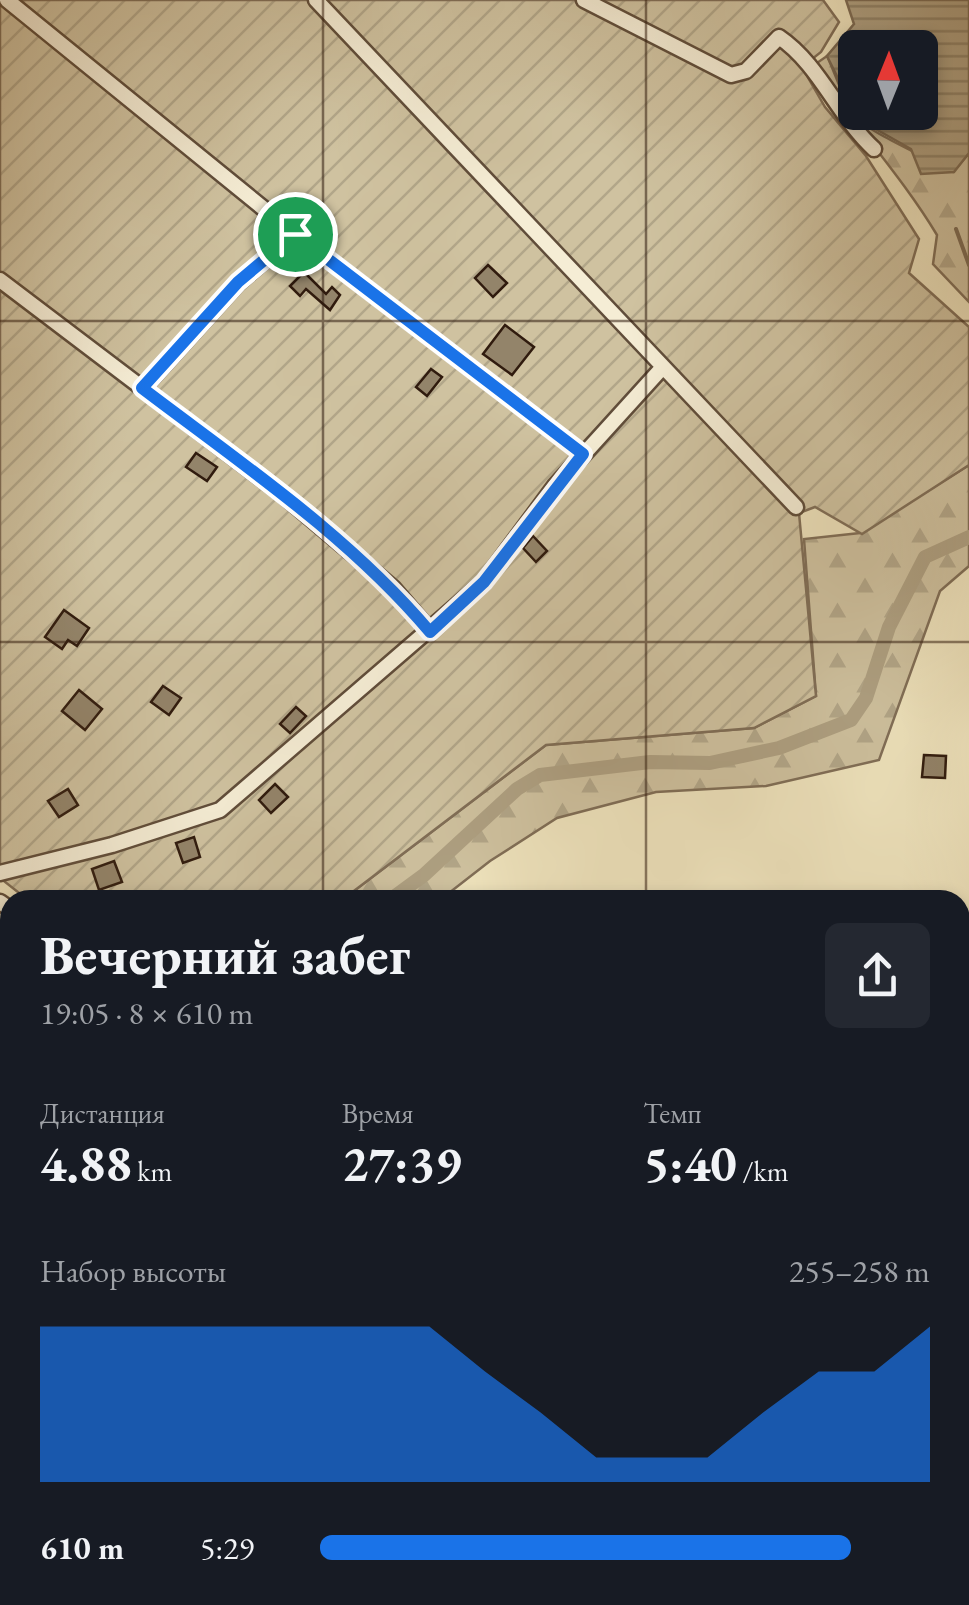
<!DOCTYPE html>
<html lang="ru">
<head>
<meta charset="utf-8">
<style>
  body { margin:0; font-family:"EB Garamond",serif; background:#242831; color:#f1f3f6; height:100vh; display:flex; flex-direction:column; font-size:38px; white-space:nowrap }
  * { box-sizing:border-box; margin:0 }
  p { font-size:32px; color:#9ea1a6 }
  .icon { flex:none; width:55px; height:55px; fill:none; stroke:currentColor; stroke-width:2; stroke-linecap:round; stroke-linejoin:round }
  .map { position:relative; flex:1; overflow:hidden }
  .side { position:absolute; left:0px; top:890px; width:970px; height:715px; display:flex; flex-direction:column; background:#171b24; border-radius:30px 30px 0 0; box-shadow:0 5px 15px #0003 }
  .side>* { flex:none }
  .needle { width:65px; rotate:1deg }
  .buttons { position:absolute; left:838px; top:30px; display:grid; gap:20px }
  .buttons a { display:grid; place-items:center; width:100px; height:100px; border-radius:15px; background:#171b24; box-shadow:0 5px 15px #0003; font-size:50px }
  .pin { position:absolute; display:grid; place-items:center; width:85px; height:85px; color:#fff; margin:-42px; border:5px solid #fff; border-radius:50%; box-shadow:0 2px 10px #0007 }
  .round { display:grid; place-items:center; flex:none; width:105px; height:105px; border-radius:15px; background:#242831 }
  .overview { display:flex; align-items:center; justify-content:space-between; height:170px; padding:0 40px }
  h1 { font-size:55px; font-weight:700; line-height:75px }
  .figures { display:grid; grid-template-columns:repeat(3,1fr); gap:15px; height:170px; padding:10px 40px }
  .figures div { display:grid; align-content:center }
  .figures b { font-size:50px; font-weight:700 }
  .figures small { font-size:28px; font-weight:400 }
  .figures p { font-size:28px }
  .chart { height:280px; padding:20px 40px }
  .chart p { display:flex; justify-content:space-between }
  .chart svg { width:100%; height:180px; margin-top:10px; fill:#1a73e8; opacity:.7 }
  ul { padding:0 40px; list-style:none; font-size:32px }
  li { display:grid; grid-template-columns:160px 120px 1fr; align-items:center; height:75px }
  li i { height:25px; border-radius:12px; background:#1a73e8 }
  .map>svg:first-child { display:block }
  .forest { fill:url(#forest-firs); stroke:#806e57; stroke-width:2.5 }
  .garden { fill:url(#garden-furrows); stroke:#806e57; stroke-width:2.5 }
  .water { fill:url(#water-rules); stroke:#7c6b54; stroke-width:2.5; fill-rule:evenodd }
  .lines { fill:none; stroke-linecap:round; stroke-linejoin:round }
  .stream { stroke:#7c6b54; stroke-width:4 }
  .canal { stroke:#aea082; stroke-width:14 }
  .building { fill:#93846a; stroke:#301b0e; stroke-width:2.5 }
  .minor-casing { stroke:#604d3a; stroke-width:19 }
  .minor { stroke:#f5edd5; stroke-width:14 }
  .route-casing { stroke:#fff; stroke-width:20 }
  .route { stroke:#1a73e8; stroke-width:12 }
  .grid { fill:none; stroke:#301b0e; stroke-width:2.5; stroke-opacity:0.55 }
</style>
</head>
<body>
<div class="map">
<svg width="969" height="1605" viewBox="0 0 969 1605">
  <defs>
    <pattern id="forest-firs" width="22" height="20" patternUnits="userSpaceOnUse" patternTransform="scale(2.5)"><rect width="22" height="20" fill="#cfc2a0"/><path d="M5 1l3.5 6h-7zM16 11l3.5 6h-7z" fill="#b2a689"/></pattern>
    <pattern id="garden-furrows" width="10" height="10" patternUnits="userSpaceOnUse" patternTransform="scale(2.5)"><rect width="10" height="10" fill="#cfc2a0"/><path d="M-1 1l2-2M0 10L10 0M9 11l2-2" fill="none" stroke="#b2a689"/></pattern>
    <pattern id="water-rules" width="6" height="5" patternUnits="userSpaceOnUse" patternTransform="scale(2.5)"><rect width="6" height="5" fill="#aea082"/><path d="M0 2.5h6" fill="none" stroke="#8e8269"/></pattern>
  </defs>
  <rect width="100%" height="100%" fill="#efe4be"/>
  <filter id="stains"><feTurbulence type="fractalNoise" baseFrequency=".002" numOctaves="4"/><feColorMatrix values="0 0 0 0 .2 0 0 0 0 .09 0 0 0 0 .02 0 0 0 .5 -.17"/></filter>
  <radialGradient id="worn" r=".72"><stop offset=".6" stop-color="#630" stop-opacity="0"/><stop offset="1" stop-color="#630" stop-opacity=".3"/></radialGradient>
  <path class="forest" d="M 827,56 C 836,75 844,103 858,119 C 869,132 934,161 953,172 L 969,153 L 969,302 L 933,264 L 937,235 C 901,175 853,124 814,65 Z
    M 969,465 L 969,566 L 940,591 L 879,760 L 766,786 L 656,792 L 557,818 L 490,861 L 440,900 L 342,900 L 546,745 L 754,728 L 816,696 L 804,539 L 860,533 Z
    M 969,1204 L 969,1475 L 960,1468 L 960,1231 Z"/>
  <path class="garden" d="M 0,0 L 823,0 L 839,22 L 821,52 L 802,67 L 825,107 L 866,156 L 919,239 L 909,273 L 969,327 L 969,465 L 862,534 L 815,507 L 799,513 L 816,696 L 754,728 L 546,745 L 342,900 L 28,900 L 0,878 Z
    M 10,1140 L 10,1465 L 0,1465 L 0,1141 Z"/>
  <path class="water" d="M 846,0 L 969,0 L 969,153 L 954,172 L 921,174 L 911,149 L 858,119 L 827,56 L 854,24 ZM 855,48 L 920,48 L 920,112 L 855,112 Z"/>
  <g class="lines">
    <path class="stream" d="M 956,229 L 969,265"/>
    <path class="canal" d="M 390,900 L 424,875 L 517,789 L 540,775 L 650,762 L 710,763 L 779,748 L 851,720 L 866,698 L 889,627 L 925,557 L 969,537
      M 0,1118 L 10,1117"/>
  </g>
  <path class="building" d="M 488,265 L 507,283 L 493,297 L 475,278 Z
    M 304,272 L 326,294 L 332,287 L 340,295 L 330,310 L 306,289 L 300,296 L 290,286 Z
    M 505,325 L 534,347 L 512,375 L 483,354 Z
    M 431,369 L 442,377 L 427,396 L 416,387 Z
    M 196,453 L 217,467 L 207,481 L 186,467 Z
    M 533,536 L 547,551 L 536,562 L 523,548 Z
    M 64,610 L 89,628 L 77,646 L 68,640 L 62,649 L 45,637 Z
    M 163,686 L 181,698 L 169,715 L 151,702 Z
    M 79,690 L 102,709 L 85,730 L 62,711 Z
    M 296,707 L 306,716 L 290,733 L 280,724 Z
    M 924,755 L 946,756 L 945,778 L 922,777 Z
    M 275,784 L 288,797 L 271,813 L 259,800 Z
    M 68,789 L 78,805 L 59,817 L 48,801 Z
    M 194,837 L 200,857 L 183,863 L 176,843 Z
    M 114,861 L 122,882 L 99,890 L 92,869 Z
    M 0,1483 L 10,1484 L 10,1546 L 0,1545 Z
    M 0,1565 L 10,1565 L 10,1595 L 67,1595 L 67,1605 L 0,1605 Z
    M 87,1595 L 290,1595 L 290,1605 L 86,1605 Z
    M 318,1595 L 427,1595 L 427,1605 L 318,1605 Z
    M 537,1595 L 580,1596 L 598,1595 L 596,1605 L 536,1605 Z"/>
  <g class="lines">
    <g class="minor-casing">
      <path id="minor" d="M 7,0 L 295,234 L 583,454
        M 316,0 L 796,507
        M 584,0 L 731,75 L 746,71 L 779,37 C 820,65 837,115 874,149
        M 0,280 L 282,494 L 393,588 L 430,631
        M 143,388 L 238,283 L 295,234
        M 0,873 L 112,845 L 220,810 L 484,582 L 555,486 L 662,368
        M 0,902 L 10,909
        M 960,996 L 969,996
        M 0,1135 L 10,1134
        M 0,1285 L 10,1288
        M 0,1395 L 10,1397
        M 914,1595 L 927,1605"/>
    </g>
    <use href="#minor" class="minor"/>
  </g>
  <g class="lines">
    <g class="route-casing">
      <path id="route" d="M 295,234 L 583,454 L 484,582 L 430,632 C 349,536 242,464 142,388 L 238,282 Z"/>
    </g>
    <use href="#route" class="route"/>
  </g>
  <path class="grid" d="M 323,0 L 323,900M 646,0 L 646,900M 0,321 L 969,321M 0,642 L 969,642M 0,963 L 10,963M 960,963 L 969,963M 0,1284 L 10,1284M 960,1284 L 969,1284M 323,1595 L 323,1605M 646,1595 L 646,1605"/>
  <rect width="100%" height="100%" filter="url(#stains)"/>
  <rect width="100%" height="100%" fill="url(#worn)"/>
</svg>
<div class="buttons">
<a><svg class="needle" viewBox="-14 -14 28 28"><path d="M0-13l5 13h-10z" fill="#e53935"/><path d="M0 13l5-13h-10z" fill="#9ea1a6"/></svg></a>
</div>
<div class="pin" style="left:295px;top:234px;background:#1e9e55"><svg class="icon" aria-label="arrive" viewBox="0 0 24 24"><path d="M6 21V4h12l-3 4 3 4H6"/></svg></div>
<section class="side">
<div class="overview"><div><h1>Вечерний забег</h1><p>19:05 · 8 × 610 m</p></div><a class="round"><svg class="icon" aria-label="share" viewBox="0 0 24 24"><path d="M12 15V3M7 8l5-5 5 5M5 13v7h14v-7"/></svg></a></div>
<div class="figures">
<div><p>Дистанция</p><b>4.88<small> km</small></b></div>
<div><p>Время</p><b>27:39</b></div>
<div><p>Темп</p><b>5:40<small> /km</small></b></div>
</div>
<div class="chart"><p><span>Набор высоты</span>255–258 m</p>
<svg viewBox="0 0 160 44" preserveAspectRatio="none"><path d="M0 44V6L10 6L20 6L30 6L40 6L50 6L60 6L70 6L80 17L90 27L100 38L110 38L120 38L130 27L140 17L150 17L160 6V44z"/></svg>
</div>
<ul>
<li><b>610 m</b>5:29<i style="width:87%"></i></li>
</ul>
</section>
</div>
</body>
</html>
